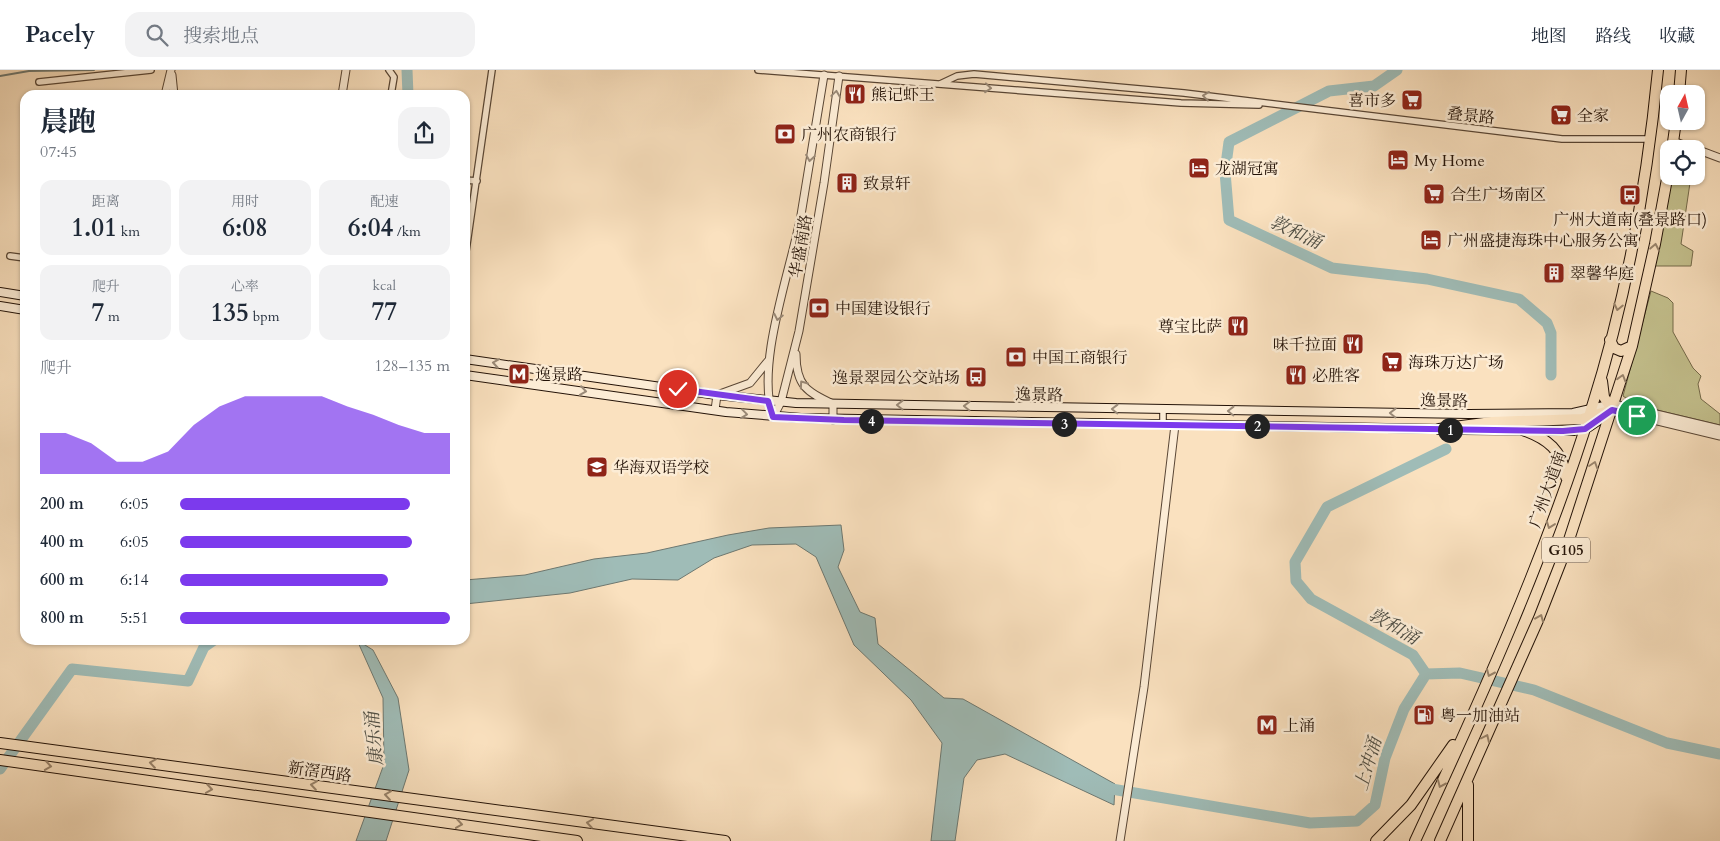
<!DOCTYPE html>
<html lang="zh">
<head>
<meta charset="utf-8">
<style>
  body { margin:0; font-family:Cardo,"Noto Serif SC",serif; background:#f2f2f3; color:#1f2937; height:100vh; display:flex; flex-direction:column; font-size:19px; white-space:nowrap }
  * { box-sizing:border-box; margin:0 }
  p { font-size:16px; color:#747a83 }
  .icon { flex:none; width:28px; height:28px; fill:none; stroke:currentColor; stroke-width:2; stroke-linecap:round; stroke-linejoin:round }
  .map { position:relative; flex:1; overflow:hidden }
  .drawer { position:absolute; left:20px; top:20px; width:450px; height:555px; display:flex; flex-direction:column; background:#fff; border-radius:15px; box-shadow:0 1px 4px #0004 }
  .drawer>* { flex:none }
  .needle { width:32px; rotate:8deg }
  .controls { position:absolute; left:1660px; top:15px; display:grid; gap:10px }
  .controls a { display:grid; place-items:center; width:45px; height:45px; border-radius:10px; background:#fff; box-shadow:0 1px 4px #0004; font-size:25px }
  .pin { position:absolute; display:grid; place-items:center; width:42px; height:42px; color:#fff; margin:-21px; border:2px solid #fff; border-radius:50%; box-shadow:0 1px 5px #0007 }
  .km { position:absolute; width:25px; height:25px; margin:-12px; border-radius:50%; background:#222; color:#fff; font-size:14px; line-height:25px; text-align:center }
  .round { display:grid; place-items:center; flex:none; width:52px; height:52px; border-radius:15px; background:#f2f2f3 }
  .headline { display:flex; align-items:center; justify-content:space-between; height:85px; padding:0 20px }
  h1 { font-size:28px; font-weight:700; line-height:38px }
  .metrics { display:grid; grid-template-columns:repeat(3,1fr); gap:8px; height:85px; padding:5px 20px }
  .metrics div { display:grid; align-content:center; border-radius:12px; background:#f2f2f3; text-align:center }
  .metrics b { font-size:25px; font-weight:700 }
  .metrics small { font-size:14px; font-weight:400 }
  .metrics p { font-size:14px }
  .chart { height:140px; padding:10px 20px }
  .chart p { display:flex; justify-content:space-between }
  .chart svg { width:100%; height:90px; margin-top:5px; fill:#7c3aed; opacity:.7 }
  ul { padding:0 20px; list-style:none; font-size:16px }
  li { display:grid; grid-template-columns:80px 60px 1fr; align-items:center; height:38px }
  li i { height:12px; border-radius:6px; background:#7c3aed }
  header { display:flex; align-items:center; gap:30px; box-sizing:border-box; height:70px; padding:0 25px; background:#fff; border-bottom:1px solid #e0e1e3 }
  header strong { font-size:24px }
  nav { display:flex; gap:28px; margin-inline-start:auto; font-size:18px }
  .search { width:350px; height:45px; background:#f2f2f3; display:flex; align-items:center; gap:12px; box-sizing:border-box; padding:0 18px; border-radius:15px; color:#747a83; font-size:19px }
  .map>svg:first-child { display:block }
  .green { fill:#c4c18e; stroke:#746a4a }
  .water { fill:#9fbcb7; stroke:#6d7871 }
  .lines { fill:none; stroke-linecap:round; stroke-linejoin:round }
  .stream { stroke:#6d7871; stroke-width:2 }
  .river { stroke:#9fbcb7; stroke-width:11 }
  .minor-casing { stroke:#594635; stroke-width:8 }
  .tertiary-casing { stroke:#594635; stroke-width:9 }
  .secondary-casing { stroke:#231207; stroke-width:10 }
  .trunk-casing { stroke:#231207; stroke-width:12 }
  .minor { stroke:#fcecd5; stroke-width:5.5 }
  .tertiary { stroke:#fcecd5; stroke-width:7 }
  .secondary { stroke:#fcecd5; stroke-width:8 }
  .trunk { stroke:#fae1bf; stroke-width:10 }
  .oneway { stroke:#9a8a78 }
  .oneway2 { stroke:#99846c }
  .route-casing { stroke:#fff; stroke-width:10 }
  .route { stroke:#7c3aed; stroke-width:6 }
  .labels { text-anchor:middle; stroke-width:5; stroke-linejoin:round; paint-order:stroke }
  .shield { fill:#fcecd5; stroke:#645345; stroke-width:1 }
  .shield-label { font-size:15px; font-weight:bold; fill:#231207 }
  .poi-label { font-size:16px; fill:#231207; stroke:#fcecd5; text-anchor:start }
  .street-label { font-size:16px; fill:#231207; stroke:#fcecd5 }
  .water-label { font-size:18px; font-style:italic; fill:#4e4e45; stroke:#fcecd5 }
</style>
</head>
<body>
<header>
<strong>Pacely</strong>
<div class="search"><svg class="icon" aria-label="search" viewBox="0 0 24 24"><circle cx="10" cy="10" r="6"/><path d="M15 15l6 6"/></svg>搜索地点</div>
<nav><a>地图</a><a>路线</a><a>收藏</a></nav>
</header>
<div class="map">
<svg width="1720" height="771" viewBox="0 0 1720 771">
  <rect width="100%" height="100%" fill="#fae1bf"/>
  <filter id="stains"><feTurbulence type="fractalNoise" baseFrequency=".004" numOctaves="4"/><feColorMatrix values="0 0 0 0 .2 0 0 0 0 .09 0 0 0 0 .02 0 0 0 .5 -.17"/></filter>
  <radialGradient id="worn" r=".72"><stop offset=".6" stop-color="#630" stop-opacity="0"/><stop offset="1" stop-color="#630" stop-opacity=".3"/></radialGradient>
  <path class="green" d="M 1670,106 L 1691,106 L 1681,174 L 1693,181 L 1691,196 L 1654,196 Z
    M 1651,221 L 1668,228 L 1673,233 L 1673,262 L 1693,298 L 1701,306 L 1698,314 L 1701,329 L 1720,344 L 1720,355 L 1636,335 L 1623,326 Z"/>
  <path class="water" d="M 841,455 L 844,480 L 838,497 L 860,542 L 875,548 L 878,574 L 944,628 L 963,629 L 1115,714 L 1114,735 L 1005,684 L 977,690 L 964,708 L 955,771 L 931,771 L 942,673 L 911,630 L 854,575 L 816,487 L 796,474 L 752,475 L 714,488 L 678,510 L 632,509 L 570,523 L 465,534 L 465,510 L 525,505 L 594,489 L 647,483 L 728,465 L 769,458 Z
    M 357,570 L 373,580 L 398,628 L 409,700 L 386,771 L 356,771 L 384,694 L 383,628 Z"/>
  <g class="lines">
    <path class="stream" d="M 0,6 L 29,1 L 94,0"/>
    <path class="river" d="M 407,0 L 408,25
      M 1397,0 L 1374,16 L 1329,21 L 1229,72 L 1225,102 L 1229,150 L 1332,198 L 1427,209 L 1519,229 L 1547,253 L 1551,263 L 1551,305
      M 1426,604 L 1413,585 L 1311,529 L 1296,511 L 1295,492 L 1327,437 L 1446,379
      M 0,699 L 72,599 L 188,611 L 204,577 L 214,570
      M 1100,717 L 1310,753 L 1357,751 L 1375,735 L 1385,688 L 1404,639 L 1426,604 L 1460,603 L 1534,620 L 1667,673 L 1720,684"/>
    <g class="minor-casing">
      <path id="minor" d="M 389,0 L 394,7 L 391,25
        M 758,0 L 1181,33 L 1259,35
        M 39,12 L 151,0
        M 940,14 L 957,6 L 974,4 L 1184,23 L 1562,69 L 1651,69
        M 465,110 L 477,111
        M 10,186 L 25,188
        M 465,188 L 492,0
        M 1163,355 L 1163,340"/>
    </g>
    <g class="tertiary-casing">
      <path id="tertiary" d="M 172,5 L 174,25
        M 165,25 L 171,0
        M 342,25 L 346,0
        M 1673,71 L 1694,79
        M 1696,79 L 1720,88
        M 796,284 C 796,316 807,322 833,334 L 833,350
        M 1614,334 L 1720,359
        M 715,340 L 717,325 L 750,313 L 768,291
        M 1612,340 L 1720,366
        M 773,347 L 781,332 L 799,261 L 824,113 L 839,6
        M 773,347 C 755,294 791,200 801,145 C 809,99 816,52 824,5
        M 1120,771 L 1144,617 L 1175,355"/>
    </g>
    <g class="secondary-casing">
      <path id="secondary" d="M 0,222 L 25,226
        M 0,236 L 25,240
        M 465,289 L 717,325 L 796,333 L 1469,344 L 1573,343 L 1613,334
        M 465,305 L 726,342 L 801,348 L 1444,359
        M 1463,360 L 1574,361 L 1589,357 L 1611,342"/>
    </g>
    <g class="trunk-casing">
      <path id="trunk" d="M 1679,24 L 1681,0
        M 1672,79 L 1676,51
        M 1610,270 L 1614,278 L 1621,281 L 1632,276
        M 1602,311 L 1604,327 L 1612,340
        M 1439,359 L 1492,352 L 1582,349 L 1612,340
        M 1523,360 C 1548,369 1562,380 1566,407
        M 0,673 L 725,771
        M 0,690 L 577,771
        M 1468,715 L 1468,771
        M 1376,771 L 1411,735 L 1453,675
        M 1415,771 C 1480,631 1545,488 1591,340 C 1626,230 1647,114 1658,0
        M 1440,771 L 1539,548 L 1566,479 L 1632,276 L 1655,174 L 1669,98"/>
    </g>
    <use href="#minor" class="minor"/>
    <use href="#tertiary" class="tertiary"/>
    <use href="#secondary" class="secondary"/>
    <use href="#trunk" class="trunk"/>
  </g>
  <defs><path id="oneway-chevron" d="M-2-3.5L2.5 0L-2 3.5" fill="none" stroke-width="1.6" stroke-linecap="round" stroke-linejoin="round" transform="scale(1.25)"/></defs>
  <g class="oneway">
    <use href="#oneway-chevron" transform="translate(988 18) rotate(5)"/>
    <use href="#oneway-chevron" transform="translate(836 24) rotate(-82)"/>
    <use href="#oneway-chevron" transform="translate(1206 26) rotate(-173)"/>
    <use href="#oneway-chevron" transform="translate(810 88) rotate(99)"/>
    <use href="#oneway-chevron" transform="translate(778 247) rotate(102)"/>
    <use href="#oneway-chevron" transform="translate(496 293) rotate(-171)"/>
    <use href="#oneway-chevron" transform="translate(803 314) rotate(-125)"/>
    <use href="#oneway-chevron" transform="translate(583 321) rotate(8)"/>
    <use href="#oneway-chevron" transform="translate(900 335) rotate(-179)"/>
    <use href="#oneway-chevron" transform="translate(967 336) rotate(-179)"/>
    <use href="#oneway-chevron" transform="translate(1115 339) rotate(-179)"/>
    <use href="#oneway-chevron" transform="translate(1231 341) rotate(-179)"/>
    <use href="#oneway-chevron" transform="translate(1393 343) rotate(-179)"/>
    <use href="#oneway-chevron" transform="translate(744 344) rotate(7)"/>
  </g>
  <g class="oneway2">
    <use href="#oneway-chevron" transform="translate(1655 177) rotate(-79)"/>
    <use href="#oneway-chevron" transform="translate(1618 237) rotate(103)"/>
    <use href="#oneway-chevron" transform="translate(1622 308) rotate(-73)"/>
    <use href="#oneway-chevron" transform="translate(1594 395) rotate(-72)"/>
    <use href="#oneway-chevron" transform="translate(1550 455) rotate(110)"/>
    <use href="#oneway-chevron" transform="translate(1540 548) rotate(-67)"/>
    <use href="#oneway-chevron" transform="translate(1490 603) rotate(114)"/>
    <use href="#oneway-chevron" transform="translate(1486 668) rotate(-65)"/>
    <use href="#oneway-chevron" transform="translate(153 693) rotate(-172)"/>
    <use href="#oneway-chevron" transform="translate(48 696) rotate(8)"/>
    <use href="#oneway-chevron" transform="translate(1441 714) rotate(114)"/>
    <use href="#oneway-chevron" transform="translate(314 715) rotate(-172)"/>
    <use href="#oneway-chevron" transform="translate(209 719) rotate(8)"/>
    <use href="#oneway-chevron" transform="translate(388 725) rotate(-172)"/>
    <use href="#oneway-chevron" transform="translate(590 753) rotate(-172)"/>
    <use href="#oneway-chevron" transform="translate(459 754) rotate(8)"/>
  </g>
  <g class="lines">
    <g class="route-casing">
      <path id="route" d="M 678,319 L 768,331 L 773,347 L 844,350 L 1563,361 L 1585,359 L 1612,340 L 1637,346"/>
    </g>
    <use href="#route" class="route"/>
  </g>
  <defs>
    <g id="restaurant-square" transform="scale(1.125)"><rect x="-9" y="-9" width="18" height="18" rx="4" fill="#8f2418" stroke="#fcecd5"/><path d="M-5-6h1v4h1v-4h1v4h1v-4h1v5L-1.5 .5V6h-2V.5L-5-1ZM5-6V6H3V1.5H1.5Q1.5-4 5-6Z" fill="#fff"/></g>
    <g id="supermarket-square" transform="scale(1.125)"><rect x="-9" y="-9" width="18" height="18" rx="4" fill="#8f2418" stroke="#fcecd5"/><path d="M-6-5.5h2.5l.6 2H6L4.5 2H-2.5L-4.4-4H-6ZM-1.5 3.2a1.3 1.3 0 1 0 .1 0ZM3 3.2a1.3 1.3 0 1 0 .1 0Z" fill="#fff"/></g>
    <g id="bank-square" transform="scale(1.125)"><rect x="-9" y="-9" width="18" height="18" rx="4" fill="#8f2418" stroke="#fcecd5"/><path d="M-6-4H6V4H-6ZM0-2.3a2.3 2.3 0 1 0 0 4.6a2.3 2.3 0 1 0 0-4.6Z" fill="#fff"/></g>
    <g id="hotel-square" transform="scale(1.125)"><rect x="-9" y="-9" width="18" height="18" rx="4" fill="#8f2418" stroke="#fcecd5"/><path d="M-6-4.5h1.5V1H6V5H4.5V3h-9V5H-6ZM-4 0a1.8 1.8 0 1 1 3.6 0ZM.5 0V-2.5h3Q6-2.5 6 0Z" fill="#fff"/></g>
    <g id="building-square" transform="scale(1.125)"><rect x="-9" y="-9" width="18" height="18" rx="4" fill="#8f2418" stroke="#fcecd5"/><path d="M-4-6H4V6H1V3H-1V6H-4ZM-2.5-4.3h1.7v1.8h-1.7ZM.8-4.3h1.7v1.8H.8ZM-2.5-1h1.7V.8h-1.7ZM.8-1h1.7V.8H.8Z" fill="#fff"/></g>
    <g id="bus-square" transform="scale(1.125)"><rect x="-9" y="-9" width="18" height="18" rx="4" fill="#8f2418" stroke="#fcecd5"/><path d="M-5-6H5V4H4V6H2V4H-2V6H-4V4H-5ZM-3.5-4V0h7V-4ZM-3.5 1.2v1.5H-2V1.2ZM2 1.2v1.5H3.5V1.2Z" fill="#fff"/></g>
    <g id="metro-square" transform="scale(1.125)"><rect x="-9" y="-9" width="18" height="18" rx="4" fill="#8f2418" stroke="#fcecd5"/><path d="M-5.5 5V-5H-3L0 0L3-5H5.5V5H3V-.5L0 4L-3-.5V5Z" fill="#fff"/></g>
    <g id="school-square" transform="scale(1.125)"><rect x="-9" y="-9" width="18" height="18" rx="4" fill="#8f2418" stroke="#fcecd5"/><path d="M0-5L7-2L0 1L-7-2ZM-4 1L0 2.5L4 1V4Q0 6-4 4Z" fill="#fff"/></g>
    <g id="fuel-square" transform="scale(1.125)"><rect x="-9" y="-9" width="18" height="18" rx="4" fill="#8f2418" stroke="#fcecd5"/><path d="M-5.5-6h7V0h2V4h1.3V-2.5L3-4.5l.8-.8L6-3V5H2.5V1h-1V6h-7ZM-4.2-4.7v3.2H.2V-4.7Z" fill="#fff"/></g>
  </defs>
  <g fill-rule="evenodd">
    <use href="#restaurant-square" x="855" y="24"/>
    <use href="#supermarket-square" x="1412" y="30"/>
    <use href="#supermarket-square" x="1561" y="45"/>
    <use href="#bank-square" x="785" y="64"/>
    <use href="#hotel-square" x="1398" y="90"/>
    <use href="#hotel-square" x="1199" y="98"/>
    <use href="#building-square" x="847" y="113"/>
    <use href="#supermarket-square" x="1434" y="124"/>
    <use href="#bus-square" x="1630" y="125"/>
    <use href="#hotel-square" x="1431" y="170"/>
    <use href="#building-square" x="1554" y="203"/>
    <use href="#bank-square" x="819" y="238"/>
    <use href="#restaurant-square" x="1238" y="256"/>
    <use href="#restaurant-square" x="1353" y="274"/>
    <use href="#bank-square" x="1016" y="287"/>
    <use href="#supermarket-square" x="1392" y="292"/>
    <use href="#metro-square" x="519" y="304"/>
    <use href="#restaurant-square" x="1296" y="305"/>
    <use href="#bus-square" x="976" y="307"/>
    <use href="#school-square" x="597" y="397"/>
    <use href="#fuel-square" x="1424" y="645"/>
    <use href="#metro-square" x="1267" y="655"/>
  </g>
  <g class="labels">
    <rect class="shield" x="1542" y="467.5" width="48" height="25" rx="4"/>
    <g class="shield-label">
      <text x="1566" y="485">G105</text>
    </g>
    <g class="poi-label">
      <text x="871" y="30">熊记虾王</text>
      <text x="1396" y="36" text-anchor="end">喜市多</text>
      <text x="1577" y="51">全家</text>
      <text x="801" y="70">广州农商银行</text>
      <text x="1414" y="96">My Home</text>
      <text x="1215" y="104">龙湖冠寓</text>
      <text x="863" y="119">致景轩</text>
      <text x="1450" y="130">合生广场南区</text>
      <text x="1630" y="155" text-anchor="middle">广州大道南(叠景路口)</text>
      <text x="1447" y="176">广州盛捷海珠中心服务公寓</text>
      <text x="1570" y="209">翠馨华庭</text>
      <text x="835" y="244">中国建设银行</text>
      <text x="1222" y="262" text-anchor="end">尊宝比萨</text>
      <text x="1337" y="280" text-anchor="end">味千拉面</text>
      <text x="1032" y="293">中国工商银行</text>
      <text x="1408" y="298">海珠万达广场</text>
      <text x="535" y="310">逸景路</text>
      <text x="1312" y="311">必胜客</text>
      <text x="960" y="313" text-anchor="end">逸景翠园公交站场</text>
      <text x="613" y="403">华海双语学校</text>
      <text x="1440" y="651">粤一加油站</text>
      <text x="1283" y="661">上涌</text>
    </g>
    <g class="street-label">
      <text transform="translate(1471 45) rotate(6)" y="6">叠景路</text>
      <text transform="translate(800 176) rotate(-80)" y="6">华盛南路</text>
      <text transform="translate(1039 324) rotate(1)" y="6">逸景路</text>
      <text transform="translate(1444 330) rotate(1)" y="6">逸景路</text>
      <text transform="translate(1547 419) rotate(-70)" y="6">广州大道南</text>
      <text transform="translate(320 701) rotate(8)" y="6">新滘西路</text>
    </g>
    <g class="water-label">
      <text transform="translate(1296 162) rotate(25)" y="6">敦和涌</text>
      <text transform="translate(1394 556) rotate(30)" y="6">敦和涌</text>
      <text transform="translate(374 669) rotate(-95)" y="6">康乐涌</text>
      <text transform="translate(1368 694) rotate(-74)" y="6">上冲涌</text>
    </g>
  </g>
  <rect width="100%" height="100%" filter="url(#stains)"/>
  <rect width="100%" height="100%" fill="url(#worn)"/>
</svg>
<div class="controls">
<a><svg class="needle" viewBox="-14 -14 28 28"><path d="M0-13l5 13h-10z" fill="#e53935"/><path d="M0 13l5-13h-10z" fill="#747a83"/></svg></a>
<a><svg class="icon" aria-label="locate" viewBox="0 0 24 24"><circle cx="12" cy="12" r="6"/><path d="M12 2v4M12 18v4M2 12h4M18 12h4"/></svg></a>
</div>
<div class="pin" style="left:1637px;top:346px;background:#1e9e55"><svg class="icon" aria-label="arrive" viewBox="0 0 24 24"><path d="M6 21V4h12l-3 4 3 4H6"/></svg></div>
<div class="pin" style="left:678px;top:319px;background:#d93025"><svg class="icon" aria-label="check" viewBox="0 0 24 24"><path d="M5 12l5 5 9-10"/></svg></div>
<b class="km" style="left:1450px;top:360px">1</b>
<b class="km" style="left:1257px;top:356px">2</b>
<b class="km" style="left:1064px;top:354px">3</b>
<b class="km" style="left:871px;top:351px">4</b>
<section class="drawer">
<div class="headline"><div><h1>晨跑</h1><p>07:45</p></div><a class="round"><svg class="icon" aria-label="share" viewBox="0 0 24 24"><path d="M12 15V3M7 8l5-5 5 5M5 13v7h14v-7"/></svg></a></div>
<div class="metrics">
<div><p>距离</p><b>1.01<small> km</small></b></div>
<div><p>用时</p><b>6:08</b></div>
<div><p>配速</p><b>6:04<small> /km</small></b></div>
</div>
<div class="metrics">
<div><p>爬升</p><b>7<small> m</small></b></div>
<div><p>心率</p><b>135<small> bpm</small></b></div>
<div><p>kcal</p><b>77</b></div>
</div>
<div class="chart"><p><span>爬升</span>128–135 m</p>
<svg viewBox="0 0 160 44" preserveAspectRatio="none"><path d="M0 44V24L10 24L20 29L30 38L40 38L50 33L60 20L70 11L80 6L90 6L100 6L110 6L120 11L130 15L140 20L150 24L160 24V44z"/></svg>
</div>
<ul>
<li><b>200 m</b>6:05<i style="width:85%"></i></li>
<li><b>400 m</b>6:05<i style="width:86%"></i></li>
<li><b>600 m</b>6:14<i style="width:77%"></i></li>
<li><b>800 m</b>5:51<i style="width:100%"></i></li>
</ul>
</section>
</div>
</body>
</html>
